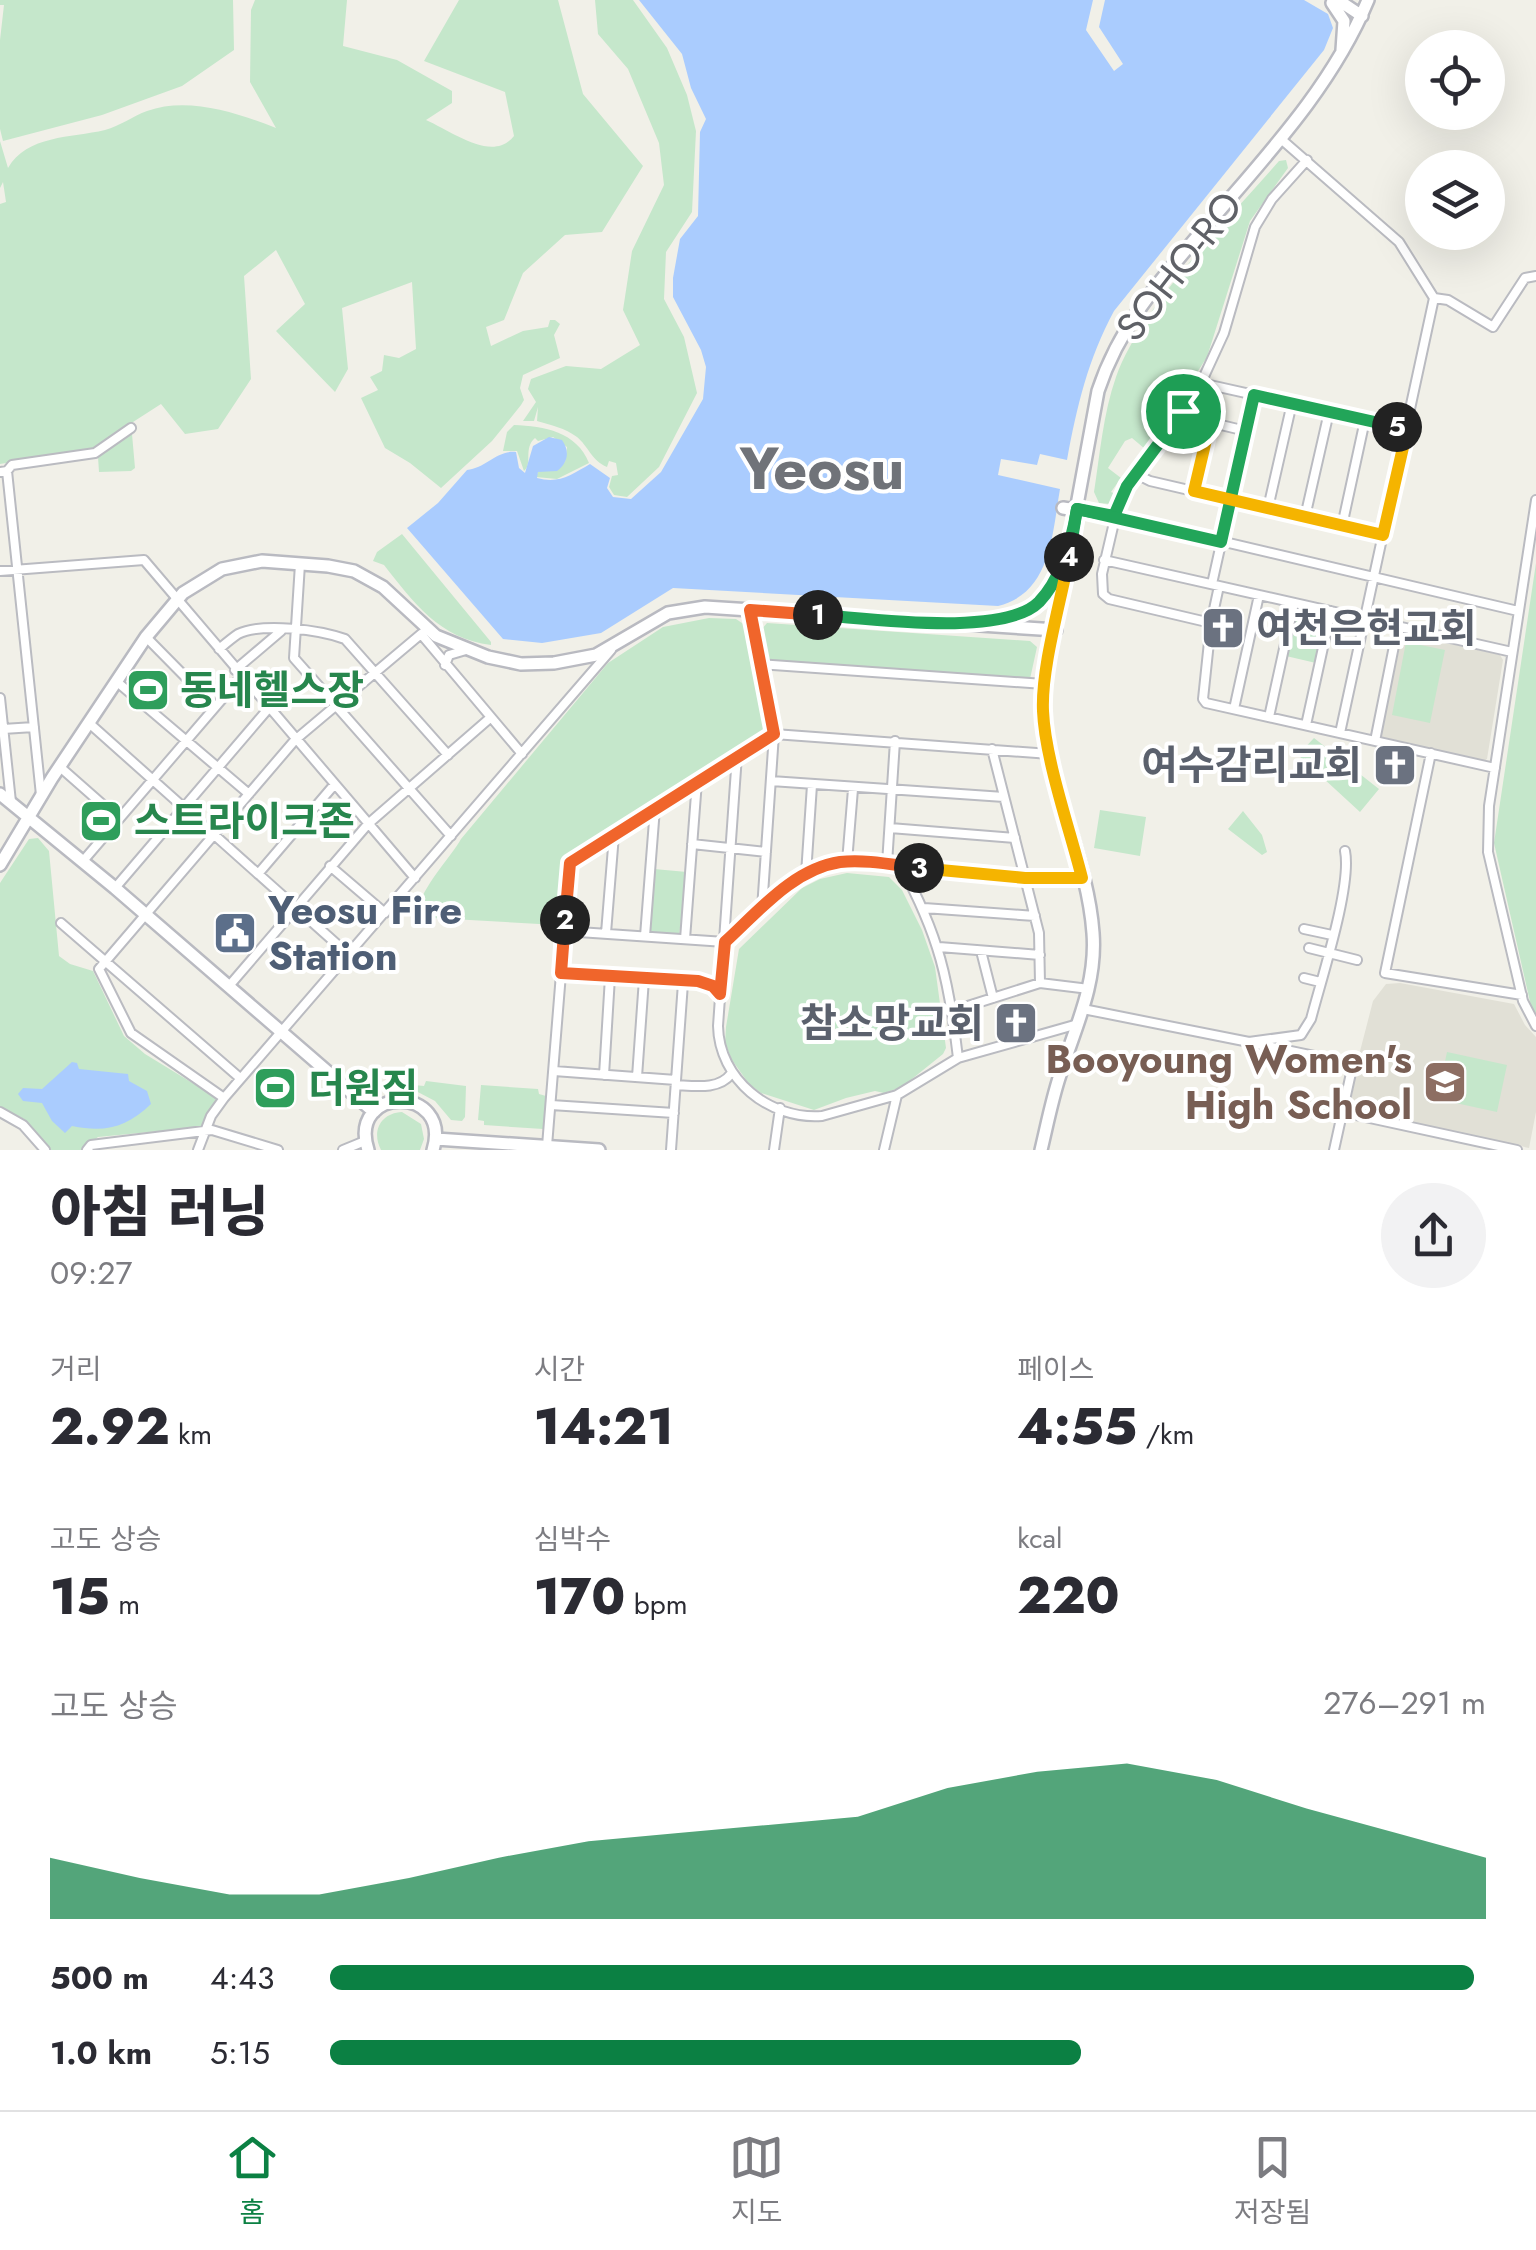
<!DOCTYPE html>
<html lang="ko">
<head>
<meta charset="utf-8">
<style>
  body { margin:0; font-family:Jost,"Noto Sans KR",sans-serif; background:#f2f2f3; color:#2b2b33; height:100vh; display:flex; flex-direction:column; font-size:38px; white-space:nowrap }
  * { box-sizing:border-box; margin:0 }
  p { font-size:32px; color:#7c7c81 }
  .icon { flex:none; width:55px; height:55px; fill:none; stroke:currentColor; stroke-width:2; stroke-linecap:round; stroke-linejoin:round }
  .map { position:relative; height:1150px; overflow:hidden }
  .panel { display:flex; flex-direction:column; background:#fff; flex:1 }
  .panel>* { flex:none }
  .fabs { position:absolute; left:1405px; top:30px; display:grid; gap:20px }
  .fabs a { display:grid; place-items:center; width:100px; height:100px; border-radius:50%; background:#fff; box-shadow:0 10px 40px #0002; font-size:50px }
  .pin { position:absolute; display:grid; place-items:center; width:85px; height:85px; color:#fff; margin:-42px; border:5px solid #fff; border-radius:50%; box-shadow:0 2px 10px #0007 }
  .km { position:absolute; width:50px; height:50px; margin:-25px; border-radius:50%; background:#222; color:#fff; font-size:28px; line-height:50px; text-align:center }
  .round { display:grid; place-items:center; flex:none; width:105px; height:105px; border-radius:52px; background:#f2f2f3 }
  .summary { display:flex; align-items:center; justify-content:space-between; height:170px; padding:0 50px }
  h1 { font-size:55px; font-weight:800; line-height:75px }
  .stats { display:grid; grid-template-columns:repeat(3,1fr); gap:15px; height:170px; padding:10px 50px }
  .stats div { display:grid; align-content:center }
  .stats b { font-size:50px; font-weight:800 }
  .stats small { font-size:28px; font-weight:400 }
  .stats p { font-size:28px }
  .chart { height:280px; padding:20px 50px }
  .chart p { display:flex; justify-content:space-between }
  .chart svg { width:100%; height:180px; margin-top:10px; fill:#0b8043; opacity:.7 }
  ul { padding:0 50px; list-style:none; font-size:32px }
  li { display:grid; grid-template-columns:160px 120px 1fr; align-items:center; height:75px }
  li i { height:25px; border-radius:12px; background:#0b8043 }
  .dock { display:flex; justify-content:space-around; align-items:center; height:140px; border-top:2px solid #e1e1e2; background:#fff; font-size:28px; color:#7c7c81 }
  .dock a { display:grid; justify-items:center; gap:5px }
  .dock .on { color:#0b8043 }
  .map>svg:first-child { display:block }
  .education { fill:#e1e0d6 }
  .green { fill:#c5e7cb }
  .water { fill:#aaccfe }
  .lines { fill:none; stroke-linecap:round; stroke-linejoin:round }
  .street-casing { stroke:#babbc1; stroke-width:12 }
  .secondary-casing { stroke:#b9bac1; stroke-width:16 }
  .street { stroke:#fff; stroke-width:8 }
  .secondary { stroke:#fff; stroke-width:11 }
  .split-1-casing { stroke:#fff; stroke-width:20 }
  .split-2-casing { stroke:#fff; stroke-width:20 }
  .split-3-casing { stroke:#fff; stroke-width:20 }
  .split-4-casing { stroke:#fff; stroke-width:20 }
  .split-5-casing { stroke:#fff; stroke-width:20 }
  .split-6-casing { stroke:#fff; stroke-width:20 }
  .split-1 { stroke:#22a559; stroke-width:12 }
  .split-2 { stroke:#f0652b; stroke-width:12 }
  .split-3 { stroke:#f0652b; stroke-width:12 }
  .split-4 { stroke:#f5b400; stroke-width:12 }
  .split-5 { stroke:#22a559; stroke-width:12 }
  .split-6 { stroke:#f5b400; stroke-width:12 }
  .labels { text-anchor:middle; stroke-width:8; stroke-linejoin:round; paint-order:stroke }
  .street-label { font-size:40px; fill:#5f6167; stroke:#fff }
  .worship-label { font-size:40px; font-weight:bold; fill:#5b616d; stroke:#fff; text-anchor:end }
  .leisure-label { font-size:40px; font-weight:bold; fill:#27864d; stroke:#fff; text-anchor:start }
  .service-label { font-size:40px; font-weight:bold; fill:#4e5e75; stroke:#fff; text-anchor:start }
  .education-label { font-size:40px; font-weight:bold; fill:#785e54; stroke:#fff; text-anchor:end }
  .town-label { font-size:60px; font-weight:bold; fill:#707379; stroke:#fff }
</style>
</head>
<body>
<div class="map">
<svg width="1536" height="1150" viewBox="0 0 1536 1150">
  <rect width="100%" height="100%" fill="#f1f0e8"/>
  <path class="education" d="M 1406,634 L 1500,655 L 1503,660 L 1487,759 L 1482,762 L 1384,741 L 1380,737 L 1402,637 Z
    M 1400,983 L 1514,1004 L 1525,1025 L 1536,1037 L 1536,1112 L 1529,1148 L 1350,1108 L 1358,1059 L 1373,1001 L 1386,984 Z"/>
  <path class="green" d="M 0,0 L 233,0 L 234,50 L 182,86 L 102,115 L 3,141 L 0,129 L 0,40 L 4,5 L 0,5 Z
    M 255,0 L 347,0 L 343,46 L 397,60 L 452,91 L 452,103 L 426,120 C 453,132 493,163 514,136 L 505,92 L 424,61 L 459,0 L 558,0 L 583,94 L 643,166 L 602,232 L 565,235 L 523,273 L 504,320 L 486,327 L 491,346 L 523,331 L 548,327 L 550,320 L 555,320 L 560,324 L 554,335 L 560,358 L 523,375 L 520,388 L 524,400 L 521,405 L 492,441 L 441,488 L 410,463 L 385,448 L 361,398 L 378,390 L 370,377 L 382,371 L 384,355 L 399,358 L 416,349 L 412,282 L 342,308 L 348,369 L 335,392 L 276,331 L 305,304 L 276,250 L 244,276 L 251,379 L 218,429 L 185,434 L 161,404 L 91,449 L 0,464 L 0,204 L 6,202 L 3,182 L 0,188 L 0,141 L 8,168 C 27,135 71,138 105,130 C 120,126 133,116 147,111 C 188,96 238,113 276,128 L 250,82 L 251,10 Z
    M 595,0 L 633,0 L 667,48 L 687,95 L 696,131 L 692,212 L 666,252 L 664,299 L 684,337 L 697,393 L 659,467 L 627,497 L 614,495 L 609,487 L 612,476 L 618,475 L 616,463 L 609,461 L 607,467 C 592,461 588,446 577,437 C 565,428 551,425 537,421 L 538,407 L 534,421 L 523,421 L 536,402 L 528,389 L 531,379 L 566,366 L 601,369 L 640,345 L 623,310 L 632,251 L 664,185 L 659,143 L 628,69 L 598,34 Z
    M 1286,160 L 1288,168 L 1250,221 L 1207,357 L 1159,432 L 1145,449 L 1132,438 L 1125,441 L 1108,468 L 1121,478 L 1111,492 L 1118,495 L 1110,504 L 1099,503 L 1094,492 C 1100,454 1103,414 1116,377 C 1142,305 1228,220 1279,161 Z
    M 514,425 C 544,426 577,432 589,463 L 557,479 L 536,477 L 538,472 L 565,462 L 567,447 L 553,437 L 538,441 L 535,438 C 523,448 533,464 524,471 L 517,451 L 503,451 L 507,432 Z
    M 132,434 L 135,468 L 131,471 L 99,472 L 98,457 Z
    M 402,534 L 491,642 L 491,645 C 440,639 413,602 384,565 L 373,561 L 377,552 Z
    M 1536,563 L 1536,1014 L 1531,1006 L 1494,843 Z
    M 1300,609 L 1322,614 L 1325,622 L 1316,663 L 1286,656 L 1296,613 Z
    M 709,618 L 736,619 L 748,627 L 765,729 L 564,861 L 560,921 L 557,925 L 434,918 L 420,909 C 417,893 451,857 461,839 L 608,663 L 663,627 Z
    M 767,623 L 1030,641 L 1037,647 L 1030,679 L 767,660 L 763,658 L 760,631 Z
    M 1406,642 L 1445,650 L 1430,723 L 1392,715 Z
    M 1314,738 L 1379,789 L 1360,812 L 1298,755 Z
    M 1100,810 L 1146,817 L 1140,856 L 1094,848 Z
    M 1243,811 L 1262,835 L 1267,852 L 1262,855 L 1228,829 Z
    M 38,838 L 49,851 L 59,956 L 70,964 L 93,971 L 124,1036 L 145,1054 L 217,1098 L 202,1127 L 98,1137 L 82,1150 L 51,1150 L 24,1119 L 0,1107 L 0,883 L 29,839 Z
    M 654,869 L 687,872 L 679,936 L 649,931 Z
    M 847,873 L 889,877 L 902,890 L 922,930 L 935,967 L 946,1048 L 943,1054 L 902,1087 L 884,1093 L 875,1091 L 846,1098 L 814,1110 L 761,1093 L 749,1084 L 732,1060 L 725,1043 L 726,1027 L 739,949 L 802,888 L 820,879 Z
    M 1447,1052 L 1507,1065 L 1497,1112 L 1437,1099 Z
    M 426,1081 L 466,1086 L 465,1117 L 462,1121 L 451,1120 L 435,1101 L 414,1090 L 414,1085 L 424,1086 Z
    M 481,1085 L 538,1089 L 539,1094 L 546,1096 L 543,1129 L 484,1125 L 484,1121 L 478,1120 Z
    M 402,1112 L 421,1124 L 424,1139 L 420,1150 L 381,1150 C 371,1131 381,1113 402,1112 Z"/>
  <path class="water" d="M 639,0 L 1093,0 L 1086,30 L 1114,71 L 1123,64 L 1099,27 L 1105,0 L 1304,0 L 1328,14 L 1333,28 L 1324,50 L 1114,311 C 1088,359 1077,406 1067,460 L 1040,454 L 1037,465 L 1001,459 L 998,475 L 1060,489 C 1052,535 1051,593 998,606 L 673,588 L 601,633 L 542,643 L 503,639 L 407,528 L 438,503 L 467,470 C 486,468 497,450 516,452 L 519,468 L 525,473 L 533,446 L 549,437 L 562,440 C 570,451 568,463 557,471 L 538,472 L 537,478 C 559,484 571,475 590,464 L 610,478 L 607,488 L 613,497 L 631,499 L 661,472 L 703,399 L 706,367 L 701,350 L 673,297 L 673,278 L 680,239 L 698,216 L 700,132 L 706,119 L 691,88 L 682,54 Z
    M 72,1062 L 77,1063 L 79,1069 L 128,1074 L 129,1081 L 147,1091 L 151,1104 C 127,1127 106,1133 72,1126 L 65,1133 L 52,1121 L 42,1103 L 23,1101 L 18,1094 L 23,1088 L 42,1089 Z"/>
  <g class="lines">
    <g class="street-casing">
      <path id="street" d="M 1281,139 L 1399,242 L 1434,298 L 1340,733
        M 1307,160 L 1272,199 L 1255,227 L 1224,333 L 1201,383 L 1119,501 L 1102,574 L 1103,594 L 1109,599 L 1211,623 L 1203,699 L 1206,703 L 1495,768
        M 1434,298 L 1448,300 L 1493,327 L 1525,278 L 1536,276
        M 1201,383 L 1407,429
        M 1183,411 L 1196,419 L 1246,431
        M 7,471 L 41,795
        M 0,472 L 7,471 L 12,465 L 95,453 L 131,428
        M 1136,474 L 1150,481 L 1383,535
        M 1194,491 L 1210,423
        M 1536,500 L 1489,806 L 1488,852 L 1523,1001 L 1536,1026
        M 1268,508 L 1292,403
        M 1114,516 L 1518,611
        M 1305,517 L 1329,412
        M 1342,526 L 1365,420
        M 1104,560 L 1512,652
        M 300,564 L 294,658 L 451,836
        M 0,571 L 144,560 L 415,878
        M 1212,584 L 1254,395
        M 750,610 L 774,734 L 762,909
        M 985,622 C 1034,613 1044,600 1064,556
        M 1211,623 L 1219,586
        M 424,632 L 421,634 L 522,754
        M 146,637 L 215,707
        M 219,649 C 225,644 232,638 238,634 C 263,622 320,630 345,639 L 448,755
        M 760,664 L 1044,684
        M 445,665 L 449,655 L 466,650
        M 235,670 L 281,631
        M 116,681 L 249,794
        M 0,698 L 11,802
        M 1234,709 L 1259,595
        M 1269,717 L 1294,603
        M 89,723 L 349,955
        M 1306,725 L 1331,611
        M 3,729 L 34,727
        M 774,734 L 1050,754
        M 1375,741 L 1398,626
        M 1431,753 L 1385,973 L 1522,995
        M 737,755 L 718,1026 C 719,1079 769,1120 822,1116 L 897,1095 L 958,1058 L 1078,1024
        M 60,767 L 119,819
        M 771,781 L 1004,797
        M 890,828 L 1015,838
        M 692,844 L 766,852
        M 83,861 L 241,677
        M 847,862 L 853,789
        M 887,864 L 895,741
        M 330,866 L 385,913
        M 901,866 C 939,935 949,981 958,1058
        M 258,874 L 334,785
        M 806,874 L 812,785
        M 115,888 L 268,709
        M 924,908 L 1035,916
        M 61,923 L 240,1078
        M 1304,929 L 1332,935
        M 564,931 L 725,942 C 761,909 796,868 847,862 L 1025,878 L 1082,878
        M 606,933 L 614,835
        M 645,936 L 655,808
        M 685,939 L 697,781
        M 939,947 L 1040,955
        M 1309,948 L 1357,960
        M 981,951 L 993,998
        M 561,973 L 683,983 C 698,978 711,982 720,994
        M 1304,978 L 1320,982
        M 1040,983 L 1089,989
        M 229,986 L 368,824 L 490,718
        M 1083,1009 L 1249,1042 L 1301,1035 L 1311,1019 C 1321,980 1352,886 1345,851
        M 952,1011 L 1040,983 L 1039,933 L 992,749
        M 1257,1044 L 1353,1064 L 1334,1150
        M 554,1071 L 676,1080
        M 604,1075 L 610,977
        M 637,1077 L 644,979
        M 676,1085 C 695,1086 719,1090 731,1074
        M 224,1098 L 131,1033 L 99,969 L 295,740 L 421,634
        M 551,1105 L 674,1113
        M 0,1112 L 23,1125 L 45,1150
        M 1342,1112 L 1517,1150
        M 547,1146 L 570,863 L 774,734
        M 87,1150 L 91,1145 L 212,1130 L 278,1150
        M 198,1150 L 211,1116 L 224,1098 L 611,650
        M 343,1150 L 365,1141
        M 671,1150 L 683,983
        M 774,1150 L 780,1108
        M 884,1150 L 897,1095"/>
    </g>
    <g class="secondary-casing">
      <path id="secondary" d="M 1338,0 L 1362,16
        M 1332,3 L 1344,21 L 1342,50
        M 1063,508 L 1114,516
        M 0,794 L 115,888 L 374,1112
        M 0,865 L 52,778 L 146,637 L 183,593 L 222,569 L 262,561 L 328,566 L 354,571 L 383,587 L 436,636 L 488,657 L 521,664 L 554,663 L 596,655 L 668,613 L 705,607 L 1056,630
        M 436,1139 L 599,1150
        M 368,1150 C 347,1085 453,1085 433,1150
        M 1041,1150 C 1047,1125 1052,1099 1060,1075 C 1075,1028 1097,984 1093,933 C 1087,849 1038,770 1044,684 L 1098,391 C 1119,327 1159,281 1202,231 C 1264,158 1331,89 1368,0"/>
    </g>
    <use href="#street" class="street"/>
    <use href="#secondary" class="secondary"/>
  </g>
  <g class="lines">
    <g class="split-1-casing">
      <path id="split-1" d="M 818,615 C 867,618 1003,638 1039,602 C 1061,579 1072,539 1077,509 L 1114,516 L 1127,486 L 1183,411"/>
    </g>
    <g class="split-2-casing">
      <path id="split-2" d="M 565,920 L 570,863 L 774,734 L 750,610 L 818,615"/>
    </g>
    <g class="split-3-casing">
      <path id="split-3" d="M 565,920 L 561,973 L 698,981 L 713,986 L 720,994 L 725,942 C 758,912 793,869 840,862 C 865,859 894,865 919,868"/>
    </g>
    <g class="split-4-casing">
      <path id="split-4" d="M 919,868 L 1025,878 L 1082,878 C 1070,830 1045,759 1043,711 C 1041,668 1061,601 1069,557"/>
    </g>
    <g class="split-5-casing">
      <path id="split-5" d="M 1069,557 L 1077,509 L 1221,542 L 1254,395 L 1397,427"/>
    </g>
    <g class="split-6-casing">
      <path id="split-6" d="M 1183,411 L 1210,423 L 1194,491 L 1383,535 L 1407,430 L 1397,427"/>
    </g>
    <use href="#split-1" class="split-1"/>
    <use href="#split-2" class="split-2"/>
    <use href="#split-3" class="split-3"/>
    <use href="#split-4" class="split-4"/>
    <use href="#split-5" class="split-5"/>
    <use href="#split-6" class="split-6"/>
  </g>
  <defs>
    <g id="church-square" transform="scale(2.25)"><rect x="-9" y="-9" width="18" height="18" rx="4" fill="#6b7280" stroke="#fff"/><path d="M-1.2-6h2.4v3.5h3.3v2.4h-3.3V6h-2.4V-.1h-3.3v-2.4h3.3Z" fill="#fff"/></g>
    <g id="stadium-square" transform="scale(2.25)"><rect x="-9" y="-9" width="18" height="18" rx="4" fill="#2e9e5b" stroke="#fff"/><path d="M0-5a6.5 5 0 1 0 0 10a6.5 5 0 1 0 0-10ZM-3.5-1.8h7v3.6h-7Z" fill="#fff"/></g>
    <g id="civic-square" transform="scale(2.25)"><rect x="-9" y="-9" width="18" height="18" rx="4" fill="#5c6f8a" stroke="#fff"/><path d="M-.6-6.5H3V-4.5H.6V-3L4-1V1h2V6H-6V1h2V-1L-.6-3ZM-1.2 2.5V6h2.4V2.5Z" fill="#fff"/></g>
    <g id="school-square" transform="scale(2.25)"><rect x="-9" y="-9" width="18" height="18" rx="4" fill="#8d6e63" stroke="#fff"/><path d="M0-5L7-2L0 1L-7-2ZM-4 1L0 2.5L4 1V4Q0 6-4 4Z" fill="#fff"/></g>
  </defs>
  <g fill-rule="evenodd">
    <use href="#church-square" x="1223" y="628"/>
    <use href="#stadium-square" x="148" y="690"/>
    <use href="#church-square" x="1395" y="765"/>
    <use href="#stadium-square" x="101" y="821"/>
    <use href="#civic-square" x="235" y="933"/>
    <use href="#church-square" x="1016" y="1023"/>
    <use href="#school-square" x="1445" y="1082"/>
    <use href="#stadium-square" x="275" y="1088"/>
  </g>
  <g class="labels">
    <g class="street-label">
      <text transform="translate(1179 266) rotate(-52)" y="14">SOHO-RO</text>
    </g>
    <g class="worship-label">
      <text x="1256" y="642" text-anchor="start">여천은현교회</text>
      <text x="1362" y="779">여수감리교회</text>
      <text x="984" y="1037">참소망교회</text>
    </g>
    <g class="leisure-label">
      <text x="180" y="704">동네헬스장</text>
      <text x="134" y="835">스트라이크존</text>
      <text x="308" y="1102">더원짐</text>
    </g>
    <g class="service-label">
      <text x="268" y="924">Yeosu Fire<tspan x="268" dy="46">Station</tspan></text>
    </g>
    <g class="education-label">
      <text x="1412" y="1073">Booyoung Women's<tspan x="1412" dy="46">High School</tspan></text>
    </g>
    <g class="town-label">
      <text x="822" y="489">Yeosu</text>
    </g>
  </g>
</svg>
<div class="fabs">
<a><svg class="icon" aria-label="locate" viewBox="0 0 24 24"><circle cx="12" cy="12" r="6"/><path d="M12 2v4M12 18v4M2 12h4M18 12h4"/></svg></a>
<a><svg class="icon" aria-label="layers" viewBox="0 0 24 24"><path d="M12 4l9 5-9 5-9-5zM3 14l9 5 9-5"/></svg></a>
</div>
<div class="pin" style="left:1183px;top:411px;background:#1e9e55"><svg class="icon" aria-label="arrive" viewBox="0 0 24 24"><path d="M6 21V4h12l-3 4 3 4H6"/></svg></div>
<b class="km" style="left:818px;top:615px">1</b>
<b class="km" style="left:565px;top:920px">2</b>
<b class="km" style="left:919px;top:868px">3</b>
<b class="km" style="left:1069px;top:557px">4</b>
<b class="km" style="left:1397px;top:427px">5</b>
</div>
<section class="panel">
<div class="summary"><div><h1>아침 러닝</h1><p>09:27</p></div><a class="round"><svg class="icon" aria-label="share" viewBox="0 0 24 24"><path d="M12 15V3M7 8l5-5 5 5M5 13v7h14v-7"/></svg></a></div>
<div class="stats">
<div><p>거리</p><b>2.92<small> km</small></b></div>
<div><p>시간</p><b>14:21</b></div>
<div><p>페이스</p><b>4:55<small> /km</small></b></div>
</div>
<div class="stats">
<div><p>고도 상승</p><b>15<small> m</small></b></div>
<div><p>심박수</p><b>170<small> bpm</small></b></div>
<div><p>kcal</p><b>220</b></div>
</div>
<div class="chart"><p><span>고도 상승</span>276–291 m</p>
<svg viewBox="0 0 160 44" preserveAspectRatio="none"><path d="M0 44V29L10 34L20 38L30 38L40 34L50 29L60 25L70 23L80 21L90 19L100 12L110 8L120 6L130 10L140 17L150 23L160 29V44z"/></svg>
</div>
<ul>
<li><b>500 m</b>4:43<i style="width:99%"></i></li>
<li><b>1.0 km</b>5:15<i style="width:65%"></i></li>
</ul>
</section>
<nav class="dock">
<a class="on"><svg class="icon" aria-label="home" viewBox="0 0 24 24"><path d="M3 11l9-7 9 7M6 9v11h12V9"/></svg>홈</a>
<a><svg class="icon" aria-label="map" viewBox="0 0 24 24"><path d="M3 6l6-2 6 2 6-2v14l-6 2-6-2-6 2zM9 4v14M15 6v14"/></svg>지도</a>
<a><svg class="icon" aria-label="saved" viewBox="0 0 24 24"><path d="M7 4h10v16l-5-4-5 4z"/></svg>저장됨</a>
</nav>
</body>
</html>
